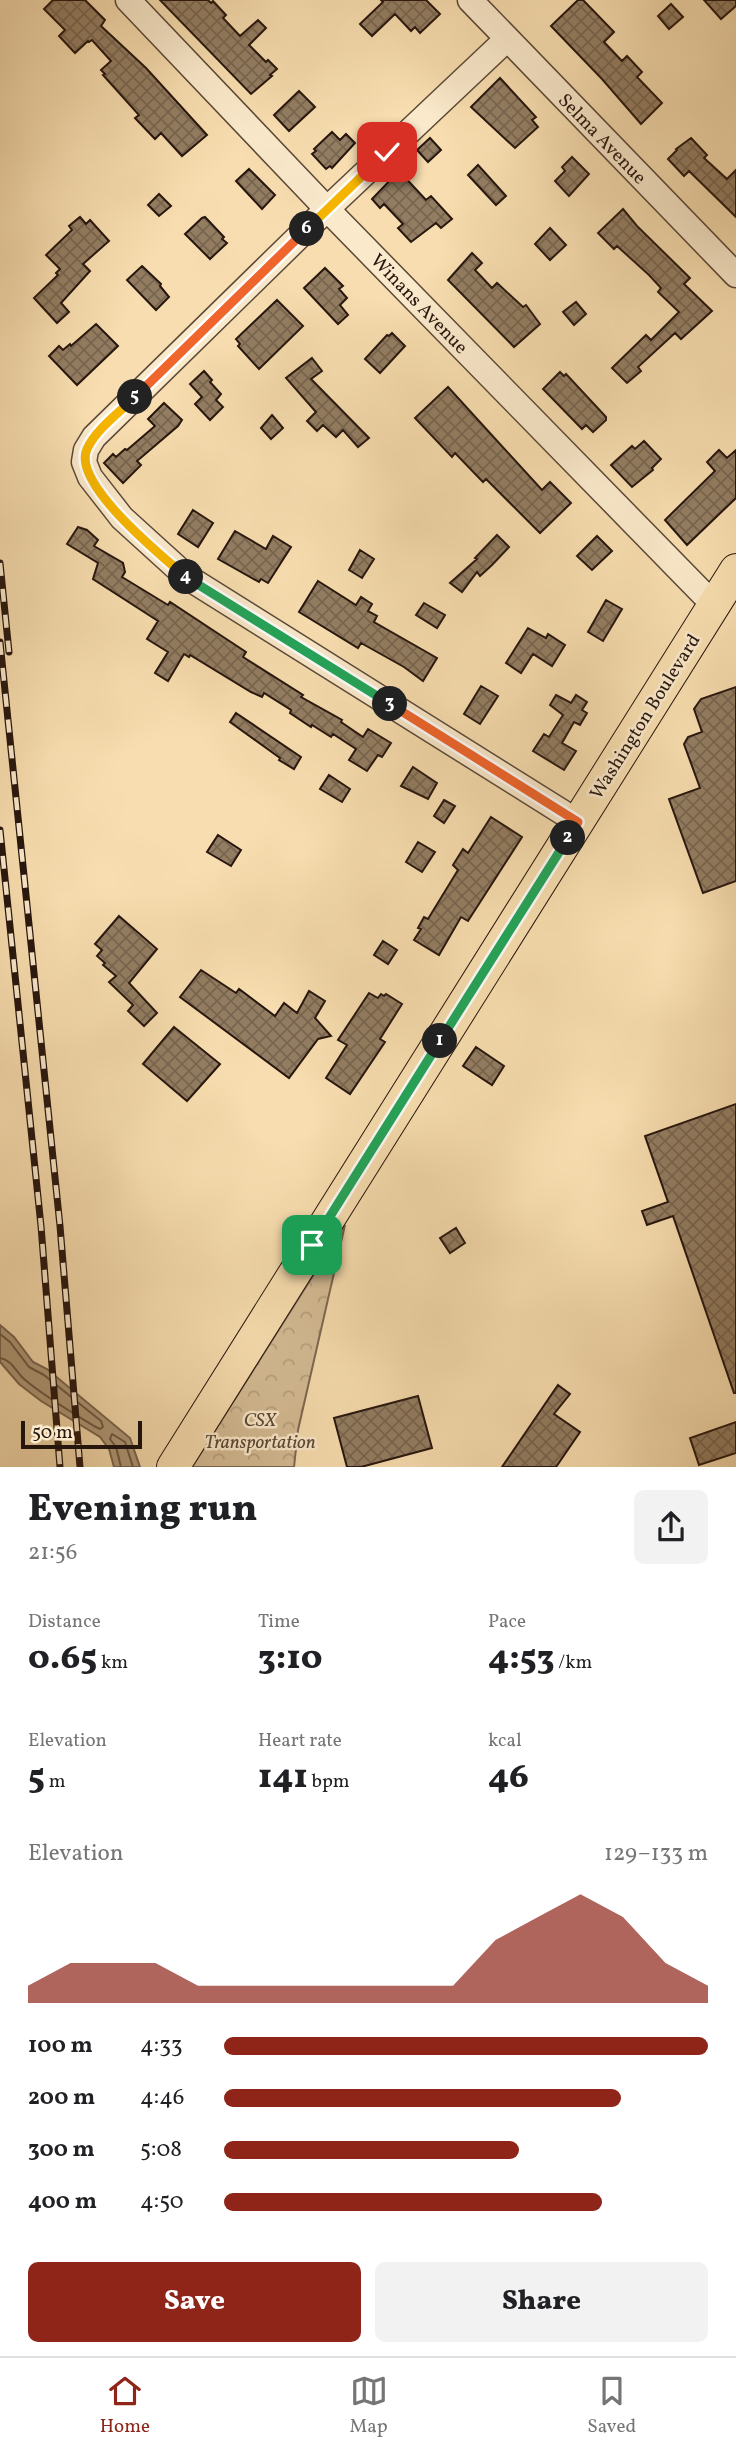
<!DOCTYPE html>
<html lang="en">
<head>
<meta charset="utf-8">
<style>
  body { margin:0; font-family:Vollkorn,serif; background:#f2f2f2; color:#202124; height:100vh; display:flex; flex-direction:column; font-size:26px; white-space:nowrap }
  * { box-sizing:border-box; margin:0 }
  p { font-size:23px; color:#757577 }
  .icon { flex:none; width:38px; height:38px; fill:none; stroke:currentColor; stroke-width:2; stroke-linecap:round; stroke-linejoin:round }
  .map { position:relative; height:1467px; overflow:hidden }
  .details { display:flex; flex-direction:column; background:#fff; flex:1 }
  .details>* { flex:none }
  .scale { position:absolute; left:21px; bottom:18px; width:121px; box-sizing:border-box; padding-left:7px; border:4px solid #27160e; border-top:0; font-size:19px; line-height:24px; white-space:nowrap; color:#27160e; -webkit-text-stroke:5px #fae9cb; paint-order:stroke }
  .pin { position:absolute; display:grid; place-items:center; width:60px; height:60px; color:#fff; margin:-30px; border-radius:14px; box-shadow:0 4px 10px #0006 }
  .km { position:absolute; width:35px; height:35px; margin:-18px; border-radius:50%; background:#222; color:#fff; font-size:19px; line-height:35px; text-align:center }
  .round { display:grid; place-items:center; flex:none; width:74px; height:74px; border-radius:10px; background:#f2f2f2 }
  .summary { display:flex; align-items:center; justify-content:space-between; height:119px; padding:0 28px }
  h1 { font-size:38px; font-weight:800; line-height:52px }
  .metrics { display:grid; grid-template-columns:repeat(3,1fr); gap:10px; height:119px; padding:7px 28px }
  .metrics div { display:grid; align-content:center }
  .metrics b { font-size:35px; font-weight:800 }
  .metrics small { font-size:19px; font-weight:400 }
  .metrics p { font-size:19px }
  .chart { height:196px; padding:14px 28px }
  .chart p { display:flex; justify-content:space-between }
  .chart svg { width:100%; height:126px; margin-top:7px; fill:#8f2418; opacity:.7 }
  .cta { display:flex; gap:14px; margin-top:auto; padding:14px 28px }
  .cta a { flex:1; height:80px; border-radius:10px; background:#8f2418; color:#fff; font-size:28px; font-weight:800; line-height:80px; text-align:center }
  .cta a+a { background:#f2f2f2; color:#202124 }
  ul { padding:0 28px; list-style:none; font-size:23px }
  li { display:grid; grid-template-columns:112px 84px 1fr; align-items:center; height:52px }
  li i { height:18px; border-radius:9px; background:#8f2418 }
  .menu { display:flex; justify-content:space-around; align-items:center; height:98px; border-top:2px solid #e0e0e0; background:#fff; font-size:19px; color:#757577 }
  .menu a { display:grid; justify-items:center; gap:4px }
  .menu .current { color:#8f2418 }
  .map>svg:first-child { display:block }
  .forest { fill:url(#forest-crowns); stroke:#7e6851; stroke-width:2 }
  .water { fill:#b09978; stroke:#79654e; stroke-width:2 }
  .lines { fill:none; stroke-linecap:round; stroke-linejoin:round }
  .shore { stroke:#6c5843; stroke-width:2 }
  .building { fill:url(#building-cross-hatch); stroke:#27160e; stroke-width:2 }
  .minor-casing { stroke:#5b4836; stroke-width:27 }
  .major-casing { stroke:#27160e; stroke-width:34 }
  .minor { stroke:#fae9cb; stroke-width:24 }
  .major { stroke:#f7ddaf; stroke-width:32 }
  .rail-casing { stroke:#27160e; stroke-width:7 }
  .rail { stroke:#fae9cb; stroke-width:4.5; stroke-dasharray:13; stroke-linecap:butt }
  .split-1-casing { stroke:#fff; stroke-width:14 }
  .split-2-casing { stroke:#fff; stroke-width:14 }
  .split-3-casing { stroke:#fff; stroke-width:14 }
  .split-4-casing { stroke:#fff; stroke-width:14 }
  .split-5-casing { stroke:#fff; stroke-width:14 }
  .split-6-casing { stroke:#fff; stroke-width:14 }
  .split-7-casing { stroke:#fff; stroke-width:14 }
  .split-1 { stroke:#22a559; stroke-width:9 }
  .split-2 { stroke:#22a559; stroke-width:9 }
  .split-3 { stroke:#f0652b; stroke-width:9 }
  .split-4 { stroke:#22a559; stroke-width:9 }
  .split-5 { stroke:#f5b400; stroke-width:9 }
  .split-6 { stroke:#f0652b; stroke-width:9 }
  .split-7 { stroke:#f5b400; stroke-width:9 }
  .labels { text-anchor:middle; stroke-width:5; stroke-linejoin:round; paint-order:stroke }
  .street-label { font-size:19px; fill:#27160e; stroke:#fae9cb }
  .park-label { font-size:19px; font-style:italic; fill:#5b4836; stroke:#fae9cb }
</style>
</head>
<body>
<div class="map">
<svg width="736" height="1467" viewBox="0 0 736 1467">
  <defs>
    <pattern id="forest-crowns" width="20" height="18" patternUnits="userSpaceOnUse" patternTransform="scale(1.75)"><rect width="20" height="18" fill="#d4bb94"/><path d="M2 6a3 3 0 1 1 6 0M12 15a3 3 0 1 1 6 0" fill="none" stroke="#b6a07e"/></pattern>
    <pattern id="building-cross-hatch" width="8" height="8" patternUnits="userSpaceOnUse" patternTransform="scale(1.75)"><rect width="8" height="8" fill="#937d62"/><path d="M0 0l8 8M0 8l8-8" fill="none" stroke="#78654f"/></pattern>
  </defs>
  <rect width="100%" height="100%" fill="#f7ddaf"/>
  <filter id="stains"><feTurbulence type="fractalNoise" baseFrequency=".00286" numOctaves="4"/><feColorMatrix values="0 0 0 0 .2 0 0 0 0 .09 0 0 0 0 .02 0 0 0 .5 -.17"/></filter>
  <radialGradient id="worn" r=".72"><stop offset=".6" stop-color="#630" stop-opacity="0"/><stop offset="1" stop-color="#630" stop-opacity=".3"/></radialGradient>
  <path class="forest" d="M 345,1225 L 298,1430 L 294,1467 L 192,1467 Z"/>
  <path class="water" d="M 0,1325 L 14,1337 L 33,1362 L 47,1369 L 130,1438 L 140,1467 L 114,1467 L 109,1449 L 100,1437 L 41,1401 L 19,1384 L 0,1362 Z"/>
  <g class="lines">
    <path class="shore" d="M 0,1334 L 10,1342 L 29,1367 L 44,1375 L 101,1421 L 103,1427 L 100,1429 L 94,1426 C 70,1411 45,1397 24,1379 C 16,1372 12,1360 0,1358
      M 121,1467 L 116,1447 L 110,1439 L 112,1434 L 125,1442 L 133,1467"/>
  </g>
  <path class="building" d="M 53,0 L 85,0 L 105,20 L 101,26 L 146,68 L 207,135 L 182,156 L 161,133 L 155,139 L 135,118 L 139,115 L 103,75 L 105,74 L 101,70 L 111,61 L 92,40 L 89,42 L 88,41 L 75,53 L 59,36 L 65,30 L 44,9 Z
    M 160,0 L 208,0 L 211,3 L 213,1 L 226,15 L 223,18 L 240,36 L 258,20 L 266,28 L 249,45 L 266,62 L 268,60 L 277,69 L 270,75 L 272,76 L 251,94 Z
    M 381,0 L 426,0 L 440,14 L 420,33 L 415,27 L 411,31 L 395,14 L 372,36 L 360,24 L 383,2 Z
    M 578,0 L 583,0 L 614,32 L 604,42 L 622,61 L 627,56 L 642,72 L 637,77 L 662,103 L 641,124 L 602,79 L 551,26 Z
    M 704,0 L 736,0 L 736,6 L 721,19 Z
    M 671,4 L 683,17 L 669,29 L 658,16 Z
    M 500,78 L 536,117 L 532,120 L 538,127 L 515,148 L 471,107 Z
    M 299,91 L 315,107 L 289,131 L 274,115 Z
    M 332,132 L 340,140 L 346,134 L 355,143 L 332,168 L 330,166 L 326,169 L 312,154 L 316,151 L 314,149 Z
    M 430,138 L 441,150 L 428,162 L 417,150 Z
    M 691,138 L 707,155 L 704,158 L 727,179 L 736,170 L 736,217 L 689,171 L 684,176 L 668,159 L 677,150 L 676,149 Z
    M 572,157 L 589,174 L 569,196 L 555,181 L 565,171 L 562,167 Z
    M 478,165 L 506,196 L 496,205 L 468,175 Z
    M 249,169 L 275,195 L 262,209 L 236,181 Z
    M 399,171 L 426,200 L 431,196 L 452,219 L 441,228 L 436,223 L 411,242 L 398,228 L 403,224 L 384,204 L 380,208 L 372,199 Z
    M 159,194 L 171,206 L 159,216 L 148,205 Z
    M 623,209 L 637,226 L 690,278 L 684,284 L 712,311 L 681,339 L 675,333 L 638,367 L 641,371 L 627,383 L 612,368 L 646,335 L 651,340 L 679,312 L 658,292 L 661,288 L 649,275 L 617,246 L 614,249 L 598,233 Z
    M 80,217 L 86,224 L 90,220 L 109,241 L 83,264 L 90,271 L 61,303 L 69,312 L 57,323 L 34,298 L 58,275 L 56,273 L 60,269 L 46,255 L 72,230 L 69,226 Z
    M 205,217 L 224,237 L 222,239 L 227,243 L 210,259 L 185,234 L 202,218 Z
    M 550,228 L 566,245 L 550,260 L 535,244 Z
    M 472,253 L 482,263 L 475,270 L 492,288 L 497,283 L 523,307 L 526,305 L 540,324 L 514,347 L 448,280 Z
    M 142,266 L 161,284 L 160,286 L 169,297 L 156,310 L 127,280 Z
    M 325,268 L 343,286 L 339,289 L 347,298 L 340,305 L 348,315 L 338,324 L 304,288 Z
    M 277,300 L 303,326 L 259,369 L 238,346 L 240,344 L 236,339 Z
    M 576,302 L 586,314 L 574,325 L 563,312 Z
    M 96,324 L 118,346 L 77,385 L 49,356 L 59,346 L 63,350 L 70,344 L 71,346 Z
    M 392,333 L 405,346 L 380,373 L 365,359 L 387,335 L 389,336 Z
    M 312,358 L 322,371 L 311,379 L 369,438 L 358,447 L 343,430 L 336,437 L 323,425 L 317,431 L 307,421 L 316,412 L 286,378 Z
    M 204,371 L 212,380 L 210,382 L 221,394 L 216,400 L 223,407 L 210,420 L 195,404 L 202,397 L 190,384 Z
    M 560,372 L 564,376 L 566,374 L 606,417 L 606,420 L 593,432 L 586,425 L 582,429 L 543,389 Z
    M 448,387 L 542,490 L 550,482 L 571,503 L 540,533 L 486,479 L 483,482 L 455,453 L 452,457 L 415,418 Z
    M 164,403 L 182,420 L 178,426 L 137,461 L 141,465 L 123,483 L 104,463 L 113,454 L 116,457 L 125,449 L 127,450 L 155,426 L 148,419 Z
    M 272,415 L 283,428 L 271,439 L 261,428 Z
    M 644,441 L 661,459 L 652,468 L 653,470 L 632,487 L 611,465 L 632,446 L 635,449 Z
    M 719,450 L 727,458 L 736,450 L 736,498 L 687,545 L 665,520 L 715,471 L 707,462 Z
    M 193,510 L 213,523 L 198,547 L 178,534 Z
    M 78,527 L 87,530 L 98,540 L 94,546 L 123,563 L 125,572 L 122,577 L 168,605 L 170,602 L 246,652 L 243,657 L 303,695 L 301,697 L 342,720 L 341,722 L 363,737 L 368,729 L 391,743 L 382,757 L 378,755 L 367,771 L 349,760 L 356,749 L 333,734 L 331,737 L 312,725 L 311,727 L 290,713 L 291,710 L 264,693 L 262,697 L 251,692 L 190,655 L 189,657 L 184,654 L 168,681 L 155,673 L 168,652 L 147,639 L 158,621 L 93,579 L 98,563 L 67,544 Z
    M 235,531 L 266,549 L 273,536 L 291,547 L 268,583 L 261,579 L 259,582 L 218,559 Z
    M 497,535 L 509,547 L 492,565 L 480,576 L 477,572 L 462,592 L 450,583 L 477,559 L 475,558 Z
    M 597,536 L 612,551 L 592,570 L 577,556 Z
    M 360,550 L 374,559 L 362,578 L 349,570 Z
    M 318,581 L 356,605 L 361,597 L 372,604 L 368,611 L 377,616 L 374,622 L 437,658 L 423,681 L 404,667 L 361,643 L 358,648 L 299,612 Z
    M 606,600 L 622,609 L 603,641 L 588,632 Z
    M 424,603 L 445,615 L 437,628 L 416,615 Z
    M 528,628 L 546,638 L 548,634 L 565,645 L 552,666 L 533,654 L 521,673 L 506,663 Z
    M 481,686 L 498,696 L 480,724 L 464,714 Z
    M 736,687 L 736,881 L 703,893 L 669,799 L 700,788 L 684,744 L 688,737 L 702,732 L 694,709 L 701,699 Z
    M 556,695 L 571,703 L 576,695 L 587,702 L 582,710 L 587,713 L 580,725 L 574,722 L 562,743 L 576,751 L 564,770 L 533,751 L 544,734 L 549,737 L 563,715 L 550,705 Z
    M 236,713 L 301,757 L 294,769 L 279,760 L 280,758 L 230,722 Z
    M 413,767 L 437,783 L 428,799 L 401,786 Z
    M 329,775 L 350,789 L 342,802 L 320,789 Z
    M 444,800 L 455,806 L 444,823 L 434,816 Z
    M 491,817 L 522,837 L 468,921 L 461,917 L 439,955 L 414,940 L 421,929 L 418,928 L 424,917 L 428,919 L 458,870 L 453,865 L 463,849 L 468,853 Z
    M 218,835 L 241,850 L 231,866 L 207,852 Z
    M 418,842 L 435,852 L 422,872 L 406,862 Z
    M 119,916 L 157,949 L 129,983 L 157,1013 L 144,1026 L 128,1011 L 133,1005 L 109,982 L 116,976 L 103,965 L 105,963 L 97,956 L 102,950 L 95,944 Z
    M 383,941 L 397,950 L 388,964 L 374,955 Z
    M 201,970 L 236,993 L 239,989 L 275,1016 L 284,1003 L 297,1013 L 309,991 L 325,1001 L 315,1018 L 331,1036 L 318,1039 L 289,1078 L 180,997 Z
    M 369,993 L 378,998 L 381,994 L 384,996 L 386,994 L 402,1004 L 380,1039 L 385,1042 L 350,1094 L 326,1078 L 347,1045 L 338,1040 Z
    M 174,1027 L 220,1064 L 187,1101 L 143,1064 Z
    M 476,1047 L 504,1066 L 492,1085 L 463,1066 Z
    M 736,1104 L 736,1393 L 734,1393 L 673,1216 L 647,1225 L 642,1211 L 668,1202 L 645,1136 Z
    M 456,1228 L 465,1243 L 450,1253 L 440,1238 Z
    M 558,1385 L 570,1394 L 554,1414 L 580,1432 L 556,1467 L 502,1467 Z
    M 418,1396 L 432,1448 L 361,1467 L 347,1467 L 334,1418 Z
    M 736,1422 L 736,1453 L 699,1465 L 690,1438 Z"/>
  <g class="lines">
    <g class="minor-casing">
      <path id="minor" d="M 128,0 L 327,209 L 714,605
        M 470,0 L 736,275
        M 507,39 L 327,209 L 94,437 L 86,450 L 84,462 L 90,477 L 122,518 L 187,577 L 578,822"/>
    </g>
    <g class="major-casing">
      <path id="major" d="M 173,1467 L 736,570"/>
    </g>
    <use href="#minor" class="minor"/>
    <use href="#major" class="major"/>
    <g class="rail-casing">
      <path id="rail" d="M 0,563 L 9,652
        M 0,642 L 60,1226 L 80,1467
        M 0,830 L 41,1226 L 60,1467"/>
    </g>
    <use href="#rail" class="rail"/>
  </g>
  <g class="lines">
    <g class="split-1-casing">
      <path id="split-1" d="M 312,1245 L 440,1041"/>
    </g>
    <g class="split-2-casing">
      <path id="split-2" d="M 440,1041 L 568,838"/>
    </g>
    <g class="split-3-casing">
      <path id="split-3" d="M 390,704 L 578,822 L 568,838"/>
    </g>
    <g class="split-4-casing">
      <path id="split-4" d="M 186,577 L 390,704"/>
    </g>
    <g class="split-5-casing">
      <path id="split-5" d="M 135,397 C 120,412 96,429 87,449 C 71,483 162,556 186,577"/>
    </g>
    <g class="split-6-casing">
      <path id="split-6" d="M 135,397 L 307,229"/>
    </g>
    <g class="split-7-casing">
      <path id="split-7" d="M 307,229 L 387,152"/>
    </g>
    <use href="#split-1" class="split-1"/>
    <use href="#split-2" class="split-2"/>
    <use href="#split-3" class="split-3"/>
    <use href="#split-4" class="split-4"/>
    <use href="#split-5" class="split-5"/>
    <use href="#split-6" class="split-6"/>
    <use href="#split-7" class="split-7"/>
  </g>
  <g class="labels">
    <g class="street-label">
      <text transform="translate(603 138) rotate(46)" y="7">Selma Avenue</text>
      <text transform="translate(420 303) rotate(46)" y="7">Winans Avenue</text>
      <text transform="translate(644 716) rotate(-58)" y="7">Washington Boulevard</text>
    </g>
    <g class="park-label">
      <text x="260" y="1426">CSX<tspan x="260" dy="22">Transportation</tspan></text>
    </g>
  </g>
  <rect width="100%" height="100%" filter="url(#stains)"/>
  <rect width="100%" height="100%" fill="url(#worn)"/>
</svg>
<div class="scale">50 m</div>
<div class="pin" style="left:312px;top:1245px;background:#1e9e55"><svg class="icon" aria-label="arrive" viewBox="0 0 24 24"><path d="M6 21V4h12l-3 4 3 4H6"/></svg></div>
<div class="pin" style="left:387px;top:152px;background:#d93025"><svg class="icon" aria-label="check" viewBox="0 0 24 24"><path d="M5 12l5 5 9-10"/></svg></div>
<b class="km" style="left:440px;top:1041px">1</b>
<b class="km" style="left:568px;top:838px">2</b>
<b class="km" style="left:390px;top:704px">3</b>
<b class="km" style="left:186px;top:577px">4</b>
<b class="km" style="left:135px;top:397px">5</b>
<b class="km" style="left:307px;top:229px">6</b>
</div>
<section class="details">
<div class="summary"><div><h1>Evening run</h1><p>21:56</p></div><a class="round"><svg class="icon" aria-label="share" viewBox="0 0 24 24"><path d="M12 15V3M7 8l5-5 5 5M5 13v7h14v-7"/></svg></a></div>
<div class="metrics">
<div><p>Distance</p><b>0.65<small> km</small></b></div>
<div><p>Time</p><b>3:10</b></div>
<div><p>Pace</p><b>4:53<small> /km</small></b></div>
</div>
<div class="metrics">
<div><p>Elevation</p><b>5<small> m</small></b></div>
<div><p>Heart rate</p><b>141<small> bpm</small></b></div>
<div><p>kcal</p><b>46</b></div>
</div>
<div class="chart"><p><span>Elevation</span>129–133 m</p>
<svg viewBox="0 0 160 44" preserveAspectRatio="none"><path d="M0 44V38L10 30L20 30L30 30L40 38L50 38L60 38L70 38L80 38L90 38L100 38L110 22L120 14L130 6L140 14L150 30L160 38V44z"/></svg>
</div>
<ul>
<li><b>100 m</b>4:33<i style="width:100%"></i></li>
<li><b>200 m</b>4:46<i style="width:82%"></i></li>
<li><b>300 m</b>5:08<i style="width:61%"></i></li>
<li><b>400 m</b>4:50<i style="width:78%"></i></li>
</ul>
<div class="cta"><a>Save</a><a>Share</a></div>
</section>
<nav class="menu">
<a class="current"><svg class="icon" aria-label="home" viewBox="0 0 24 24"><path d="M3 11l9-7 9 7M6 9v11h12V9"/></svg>Home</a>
<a><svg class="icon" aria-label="map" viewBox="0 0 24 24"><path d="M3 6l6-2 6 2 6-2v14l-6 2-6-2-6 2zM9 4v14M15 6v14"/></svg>Map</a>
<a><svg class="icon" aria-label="saved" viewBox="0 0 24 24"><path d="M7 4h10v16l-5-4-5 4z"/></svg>Saved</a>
</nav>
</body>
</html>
